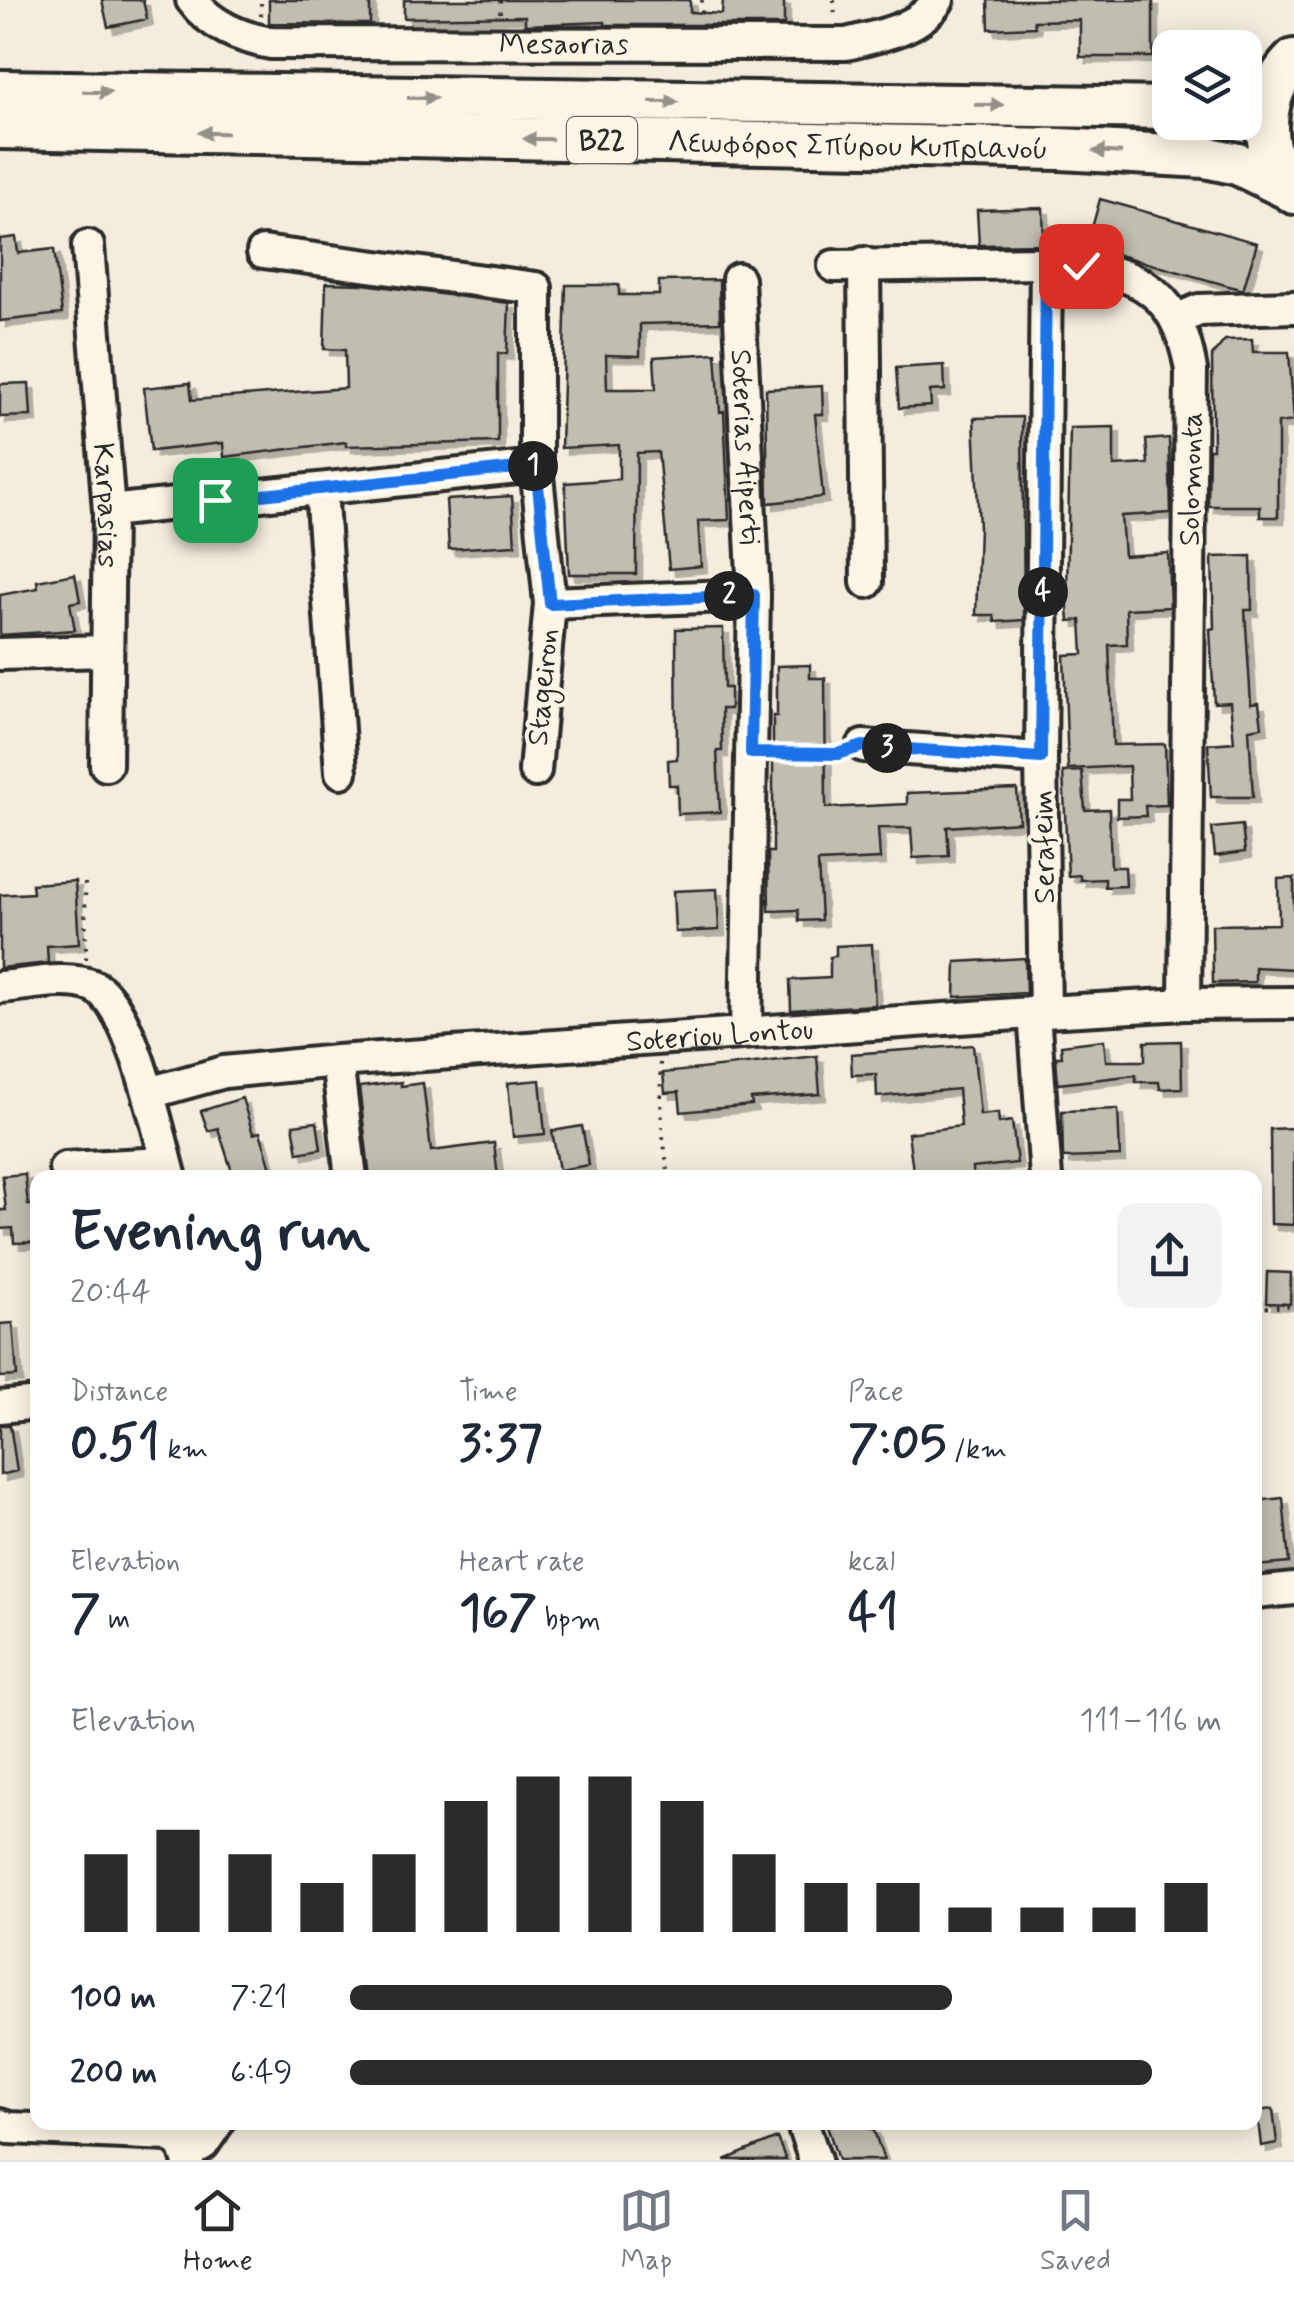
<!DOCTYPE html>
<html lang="en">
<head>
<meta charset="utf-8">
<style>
  body { margin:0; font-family:Mynerve,sans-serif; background:#f2f2f3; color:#1f2937; height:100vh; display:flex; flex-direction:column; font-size:38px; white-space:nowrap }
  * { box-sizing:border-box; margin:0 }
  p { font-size:32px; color:#747a83 }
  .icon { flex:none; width:55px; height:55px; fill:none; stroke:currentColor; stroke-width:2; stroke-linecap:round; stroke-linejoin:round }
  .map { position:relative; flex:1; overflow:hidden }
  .sheet { position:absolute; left:30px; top:1170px; width:1232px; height:960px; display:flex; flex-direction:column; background:#fff; border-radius:20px; box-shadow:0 5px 25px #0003 }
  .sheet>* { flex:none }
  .controls { position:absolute; left:1152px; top:30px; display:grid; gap:20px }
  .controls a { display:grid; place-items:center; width:110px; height:110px; border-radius:20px; background:#fff; box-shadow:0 5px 25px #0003; font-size:50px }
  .pin { position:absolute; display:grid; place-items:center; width:85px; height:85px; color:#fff; margin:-42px; border-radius:20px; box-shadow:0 5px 15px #0006 }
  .km { position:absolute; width:50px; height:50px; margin:-25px; border-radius:50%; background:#222; color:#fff; font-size:28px; line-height:50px; text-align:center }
  .round { display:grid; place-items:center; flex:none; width:105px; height:105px; border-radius:20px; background:#f2f2f3 }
  .head { display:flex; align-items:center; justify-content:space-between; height:170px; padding:0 40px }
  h1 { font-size:55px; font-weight:700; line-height:75px }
  .stats { display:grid; grid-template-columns:repeat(3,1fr); gap:15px; height:170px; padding:10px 40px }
  .stats div { display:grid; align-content:center }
  .stats b { font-size:50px; font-weight:700 }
  .stats small { font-size:28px; font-weight:400 }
  .stats p { font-size:28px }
  .chart { height:280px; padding:20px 40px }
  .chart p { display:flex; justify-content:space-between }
  .chart svg { width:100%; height:180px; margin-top:10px; stroke:#2b2b2b; stroke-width:6 }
  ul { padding:0 40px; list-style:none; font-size:32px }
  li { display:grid; grid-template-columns:160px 120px 1fr; align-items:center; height:75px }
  li i { height:25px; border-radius:12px; background:#2b2b2b }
  .tab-bar { display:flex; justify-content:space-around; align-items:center; height:140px; border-top:2px solid #e0e1e3; background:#fff; font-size:28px; color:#747a83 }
  .tab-bar a { display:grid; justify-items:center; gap:5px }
  .tab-bar .active { color:#2b2b2b }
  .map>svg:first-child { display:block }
  .building { fill:#c2bdb1; stroke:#2b2b2b; stroke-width:2.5; filter:url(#shadow) }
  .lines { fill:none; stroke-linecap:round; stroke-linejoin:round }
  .minor-casing { stroke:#2b2b2b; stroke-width:38 }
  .major-casing { stroke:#2b2b2b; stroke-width:48 }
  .path { stroke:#2b2b2b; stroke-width:4; stroke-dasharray:2.5 8; stroke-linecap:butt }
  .minor { stroke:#fcf5e5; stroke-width:30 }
  .major { stroke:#fcf5e5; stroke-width:40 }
  .oneway { fill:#949088 }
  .route-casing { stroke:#fff; stroke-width:20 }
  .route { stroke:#1a73e8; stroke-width:12 }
  .labels { text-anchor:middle; stroke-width:8; stroke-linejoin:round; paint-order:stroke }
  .shield { fill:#fcf5e5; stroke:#6a6863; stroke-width:2.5 }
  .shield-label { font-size:28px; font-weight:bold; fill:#2b2b2b }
  .street-label { font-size:30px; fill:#2b2b2b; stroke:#fcf5e5 }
</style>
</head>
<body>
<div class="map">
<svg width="1294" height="2160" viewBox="0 0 1294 2160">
  <defs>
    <filter id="shadow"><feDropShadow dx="6" dy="6" stdDeviation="0" flood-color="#0004"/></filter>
  </defs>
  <rect width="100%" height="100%" fill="#f4edde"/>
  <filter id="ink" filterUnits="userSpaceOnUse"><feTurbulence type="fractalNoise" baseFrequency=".01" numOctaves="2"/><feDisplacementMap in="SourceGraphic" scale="20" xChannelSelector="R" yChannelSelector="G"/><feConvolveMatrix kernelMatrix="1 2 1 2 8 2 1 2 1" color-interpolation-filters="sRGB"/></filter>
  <g filter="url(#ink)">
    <path class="building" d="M 102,0 L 143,0 L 147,19 L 108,27 Z
      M 269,0 L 370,0 L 370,24 L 269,23 Z
      M 404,0 L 690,0 L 690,12 L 722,14 L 723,0 L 784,0 L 784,25 L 605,25 L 605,22 L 525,25 L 525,16 L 404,18 Z
      M 988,0 L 1153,0 L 1153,57 L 1080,57 L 1080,20 L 1034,21 L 1035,27 L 989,29 Z
      M 1100,199 L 1257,243 L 1243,290 L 1087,246 Z
      M 1043,208 L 1044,244 L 979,245 L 977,210 Z
      M 16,237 L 18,253 L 54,249 L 62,314 L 0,321 L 0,239 Z
      M 719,280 L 720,322 L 640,324 L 640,356 L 606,355 L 607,389 L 656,389 L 654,357 L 716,353 L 720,412 L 724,411 L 729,520 L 698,521 L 701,566 L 669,569 L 658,452 L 637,453 L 636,574 L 569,574 L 565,483 L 619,479 L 619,445 L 561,448 L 566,285 L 619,285 L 619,295 L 659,295 L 659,281 Z
      M 326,283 L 363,284 L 509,303 L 507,354 L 498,353 L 498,442 L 346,446 L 346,442 L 224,457 L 223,443 L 151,451 L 144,388 L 190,383 L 192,400 L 346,388 L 345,350 L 324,349 Z
      M 1252,339 L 1253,352 L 1289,352 L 1294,421 L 1278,423 L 1278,517 L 1260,517 L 1260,506 L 1208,506 L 1209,449 L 1213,449 L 1212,356 L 1225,340 Z
      M 944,365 L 945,390 L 930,391 L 931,406 L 899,408 L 896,368 Z
      M 29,383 L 31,416 L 0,417 L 0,384 Z
      M 822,386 L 823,414 L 815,414 L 823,497 L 768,503 L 766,389 Z
      M 1022,417 L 1024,620 L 995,622 L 994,615 L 976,615 L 979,528 L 974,418 Z
      M 1114,427 L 1114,466 L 1148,464 L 1146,440 L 1169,438 L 1171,513 L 1121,516 L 1124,556 L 1168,553 L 1170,607 L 1126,609 L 1127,644 L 1109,645 L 1113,745 L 1165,744 L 1167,805 L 1145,806 L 1146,816 L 1117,817 L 1117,799 L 1130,799 L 1129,766 L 1068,769 L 1064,655 L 1083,654 L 1081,620 L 1069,621 L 1067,594 L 1070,428 Z
      M 512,496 L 515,545 L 449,549 L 446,500 Z
      M 1251,556 L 1252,610 L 1245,610 L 1251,704 L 1259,703 L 1262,727 L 1249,729 L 1253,797 L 1211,797 L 1208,744 L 1234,742 L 1230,702 L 1214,703 L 1210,629 L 1214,628 L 1212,557 Z
      M 75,574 L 80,601 L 70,603 L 75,630 L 0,635 L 0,595 L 38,588 L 37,581 Z
      M 723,628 L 724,688 L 730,688 L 730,709 L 721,709 L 722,751 L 717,751 L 720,812 L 678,814 L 677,785 L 669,785 L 668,760 L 677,759 L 676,629 Z
      M 810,665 L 810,678 L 825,678 L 826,808 L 907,804 L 907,793 L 1017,789 L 1019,822 L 947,827 L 949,856 L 913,858 L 911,828 L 878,828 L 880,859 L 818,862 L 821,920 L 799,921 L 798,910 L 769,911 L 768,852 L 773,852 L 773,716 L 777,716 L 777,666 Z
      M 1082,771 L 1085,810 L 1109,809 L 1111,867 L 1125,867 L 1126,886 L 1105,887 L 1105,879 L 1080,880 L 1080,875 L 1068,876 L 1063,772 Z
      M 1242,825 L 1245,852 L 1215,856 L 1212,828 Z
      M 1294,878 L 1294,969 L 1255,967 L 1255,982 L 1213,983 L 1212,925 L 1279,924 L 1278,879 Z
      M 75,881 L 79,944 L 47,946 L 48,963 L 0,968 L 0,895 L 33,893 L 32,884 Z
      M 717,889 L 719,930 L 675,932 L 673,891 Z
      M 872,944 L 875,1005 L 791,1010 L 790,980 L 830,978 L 830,957 L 836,956 L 836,946 Z
      M 1025,958 L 1026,993 L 955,997 L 956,962 Z
      M 1104,1040 L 1106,1061 L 1145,1061 L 1145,1042 L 1181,1041 L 1182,1088 L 1160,1089 L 1159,1082 L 1136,1082 L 1136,1075 L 1058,1084 L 1056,1057 L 1062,1057 L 1061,1045 Z
      M 973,1045 L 980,1115 L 998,1113 L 999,1123 L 1012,1121 L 1017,1163 L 972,1168 L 973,1178 L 914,1178 L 908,1133 L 961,1126 L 958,1089 L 877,1097 L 876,1074 L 852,1075 L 851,1054 Z
      M 817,1056 L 820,1094 L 751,1099 L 752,1105 L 681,1112 L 679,1092 L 665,1093 L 663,1073 Z
      M 540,1080 L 545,1134 L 513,1137 L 508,1083 Z
      M 401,1082 L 401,1086 L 423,1083 L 431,1151 L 494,1143 L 498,1178 L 370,1178 L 359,1087 Z
      M 242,1098 L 253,1134 L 260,1132 L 274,1178 L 234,1178 L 218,1128 L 208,1131 L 201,1111 Z
      M 1118,1109 L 1120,1156 L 1063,1158 L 1062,1111 Z
      M 317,1122 L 321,1149 L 298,1153 L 293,1125 Z
      M 582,1126 L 589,1165 L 559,1170 L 552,1131 Z
      M 1294,1128 L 1294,1225 L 1271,1224 L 1270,1129 Z
      M 25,1174 L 28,1205 L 37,1205 L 38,1242 L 14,1243 L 13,1228 L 0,1229 L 0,1210 L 6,1210 L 2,1176 Z
      M 1267,1272 L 1291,1273 L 1290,1304 L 1266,1303 Z
      M 13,1323 L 17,1376 L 0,1377 L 0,1324 Z
      M 0,1425 L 10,1425 L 17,1471 L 0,1475 Z
      M 1283,1498 L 1289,1563 L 1255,1566 L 1255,1501 Z
      M 1273,2109 L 1277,2143 L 1261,2146 L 1257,2111 Z
      M 826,2122 L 868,2122 L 870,2129 L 873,2128 L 884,2160 L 838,2160 Z
      M 777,2138 L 786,2160 L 725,2160 Z"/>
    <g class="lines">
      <g class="minor-casing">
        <g id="minor">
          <path id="s1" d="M 192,0 C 210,25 241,38 271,43 L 846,44 C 878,36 919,30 938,0"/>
          <path id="s2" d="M 88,246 L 109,511 L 106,765"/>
          <path d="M 263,252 L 536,288 L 536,466 L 550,603 L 535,771"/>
          <path d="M 864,263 L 867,582"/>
          <path d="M 834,266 L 1046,263 C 1128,269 1176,281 1191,370 L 1185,1004"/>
          <path id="s3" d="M 738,279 L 754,595 L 746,1032"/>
          <path d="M 1178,319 L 1199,310 L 1294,307"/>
          <path d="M 321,489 L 341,772"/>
          <path d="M 109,511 L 536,466"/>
          <path d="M 550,603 L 754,595"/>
          <path d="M 0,654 L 106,651"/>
          <path d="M 863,746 L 1041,758"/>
          <path d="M 0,987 C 27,985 68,975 93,986 C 132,1003 159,1136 171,1178"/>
          <path d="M 1045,1012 L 1041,758 L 1046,263"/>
          <path d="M 1034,1013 L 1046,1178"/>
          <path d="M 337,1061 L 351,1178"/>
          <path id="s4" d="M 149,1093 L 224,1072 L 337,1061 L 1045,1012 L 1185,1004 L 1294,1003"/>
          <path d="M 65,1168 L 166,1163"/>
          <path d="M 0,1407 L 38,1403"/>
          <path d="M 1255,1593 L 1294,1589"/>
          <path d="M 802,2122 L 815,2160"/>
          <path d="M 0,2125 L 9,2128 L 170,2135 L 183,2145 L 188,2160"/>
          <path d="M 188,2153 L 203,2144 L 218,2122"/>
        </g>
      </g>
      <g class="major-casing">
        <g id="major">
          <path d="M 1294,60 C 1258,95 1258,158 1294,193"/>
          <path d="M 0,91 L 1170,108"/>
          <path id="s5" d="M 0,128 L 1061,149 L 1205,157 L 1238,164 L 1289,189"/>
        </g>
      </g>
      <path class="path" d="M 500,0 L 500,18
        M 702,0 L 702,20
        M 834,0 L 835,20
        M 261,16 L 261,0
        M 776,753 L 841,753
        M 85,883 L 86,959
        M 660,1063 L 662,1130 L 669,1178
        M 1255,1308 L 1294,1306"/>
      <use href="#minor" class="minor"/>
      <use href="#major" class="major"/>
    </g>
    <defs><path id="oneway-solid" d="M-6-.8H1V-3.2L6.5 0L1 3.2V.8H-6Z" transform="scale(2.5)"/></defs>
    <g class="oneway">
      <use href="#oneway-solid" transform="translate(97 92) rotate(1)"/>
      <use href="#oneway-solid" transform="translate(422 98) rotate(1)"/>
      <use href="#oneway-solid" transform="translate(664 102) rotate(1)"/>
      <use href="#oneway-solid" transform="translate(989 105) rotate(1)"/>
      <use href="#oneway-solid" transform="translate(213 133) rotate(-179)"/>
      <use href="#oneway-solid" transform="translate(538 139) rotate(-179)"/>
      <use href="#oneway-solid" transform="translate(1107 152) rotate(-177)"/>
    </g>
  </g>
  <g class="lines" filter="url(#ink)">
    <g class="route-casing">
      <path id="route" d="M 215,500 L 536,466 L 550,604 L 754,595 L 751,753 L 838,754 L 863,746 L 1041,758 L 1046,263 L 1081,266"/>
    </g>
    <use href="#route" class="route"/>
  </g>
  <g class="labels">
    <rect class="shield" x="567" y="117" width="70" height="46" rx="8"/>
    <g class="shield-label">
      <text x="602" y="150">B22</text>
    </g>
    <g class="street-label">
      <text dy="10" stroke="none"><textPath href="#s1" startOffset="385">Mesaorias</textPath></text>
      <text dy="10" stroke="none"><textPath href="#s5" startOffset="858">Λεωφόρος Σπύρου Κυπριανού</textPath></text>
      <text dy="10" stroke="none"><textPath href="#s3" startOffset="168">Soterias Aiperti</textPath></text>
      <text transform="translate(1190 479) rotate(-89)" y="10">Solomonta</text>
      <text dy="10" stroke="none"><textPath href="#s2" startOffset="260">Karpasias</textPath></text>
      <text transform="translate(542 687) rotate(-85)" y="10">Stageiron</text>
      <text transform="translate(1043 847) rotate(-91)" y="10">Serafeim</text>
      <text dy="10" stroke="none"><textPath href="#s4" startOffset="575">Soteriou Lontou</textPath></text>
    </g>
  </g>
</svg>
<div class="controls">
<a><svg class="icon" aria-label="layers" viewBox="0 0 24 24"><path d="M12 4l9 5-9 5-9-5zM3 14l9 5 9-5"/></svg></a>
</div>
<div class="pin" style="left:215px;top:500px;background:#1e9e55"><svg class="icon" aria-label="arrive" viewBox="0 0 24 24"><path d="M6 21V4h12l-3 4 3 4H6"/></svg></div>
<div class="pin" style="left:1081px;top:266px;background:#d93025"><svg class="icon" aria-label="check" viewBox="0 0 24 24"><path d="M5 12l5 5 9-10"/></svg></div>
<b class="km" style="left:533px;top:466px">1</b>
<b class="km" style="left:729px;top:596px">2</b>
<b class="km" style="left:887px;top:748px">3</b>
<b class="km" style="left:1043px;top:592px">4</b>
<section class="sheet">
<div class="head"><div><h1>Evening run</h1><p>20:44</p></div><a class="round"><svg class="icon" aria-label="share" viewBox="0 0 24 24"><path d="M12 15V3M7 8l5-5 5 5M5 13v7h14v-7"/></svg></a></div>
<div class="stats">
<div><p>Distance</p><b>0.51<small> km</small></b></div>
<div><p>Time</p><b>3:37</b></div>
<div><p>Pace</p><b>7:05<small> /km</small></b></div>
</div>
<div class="stats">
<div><p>Elevation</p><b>7<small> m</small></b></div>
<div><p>Heart rate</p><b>167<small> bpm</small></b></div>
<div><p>kcal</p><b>41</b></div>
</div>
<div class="chart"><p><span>Elevation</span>111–116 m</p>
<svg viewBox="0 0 160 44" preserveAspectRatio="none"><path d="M5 44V25M15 44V19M25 44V25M35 44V32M45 44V25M55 44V12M65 44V6M75 44V6M85 44V12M95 44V25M105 44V32M115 44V32M125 44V38M135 44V38M145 44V38M155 44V32"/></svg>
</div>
<ul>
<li><b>100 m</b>7:21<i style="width:69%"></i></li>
<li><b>200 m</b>6:49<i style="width:92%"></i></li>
</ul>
</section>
</div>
<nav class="tab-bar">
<a class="active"><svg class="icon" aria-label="home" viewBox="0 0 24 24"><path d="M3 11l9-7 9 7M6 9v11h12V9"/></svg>Home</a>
<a><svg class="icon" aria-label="map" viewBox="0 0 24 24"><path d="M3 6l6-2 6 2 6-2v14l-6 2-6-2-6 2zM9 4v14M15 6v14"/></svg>Map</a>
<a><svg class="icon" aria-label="saved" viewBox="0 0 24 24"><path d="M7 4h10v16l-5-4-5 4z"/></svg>Saved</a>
</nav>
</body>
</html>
